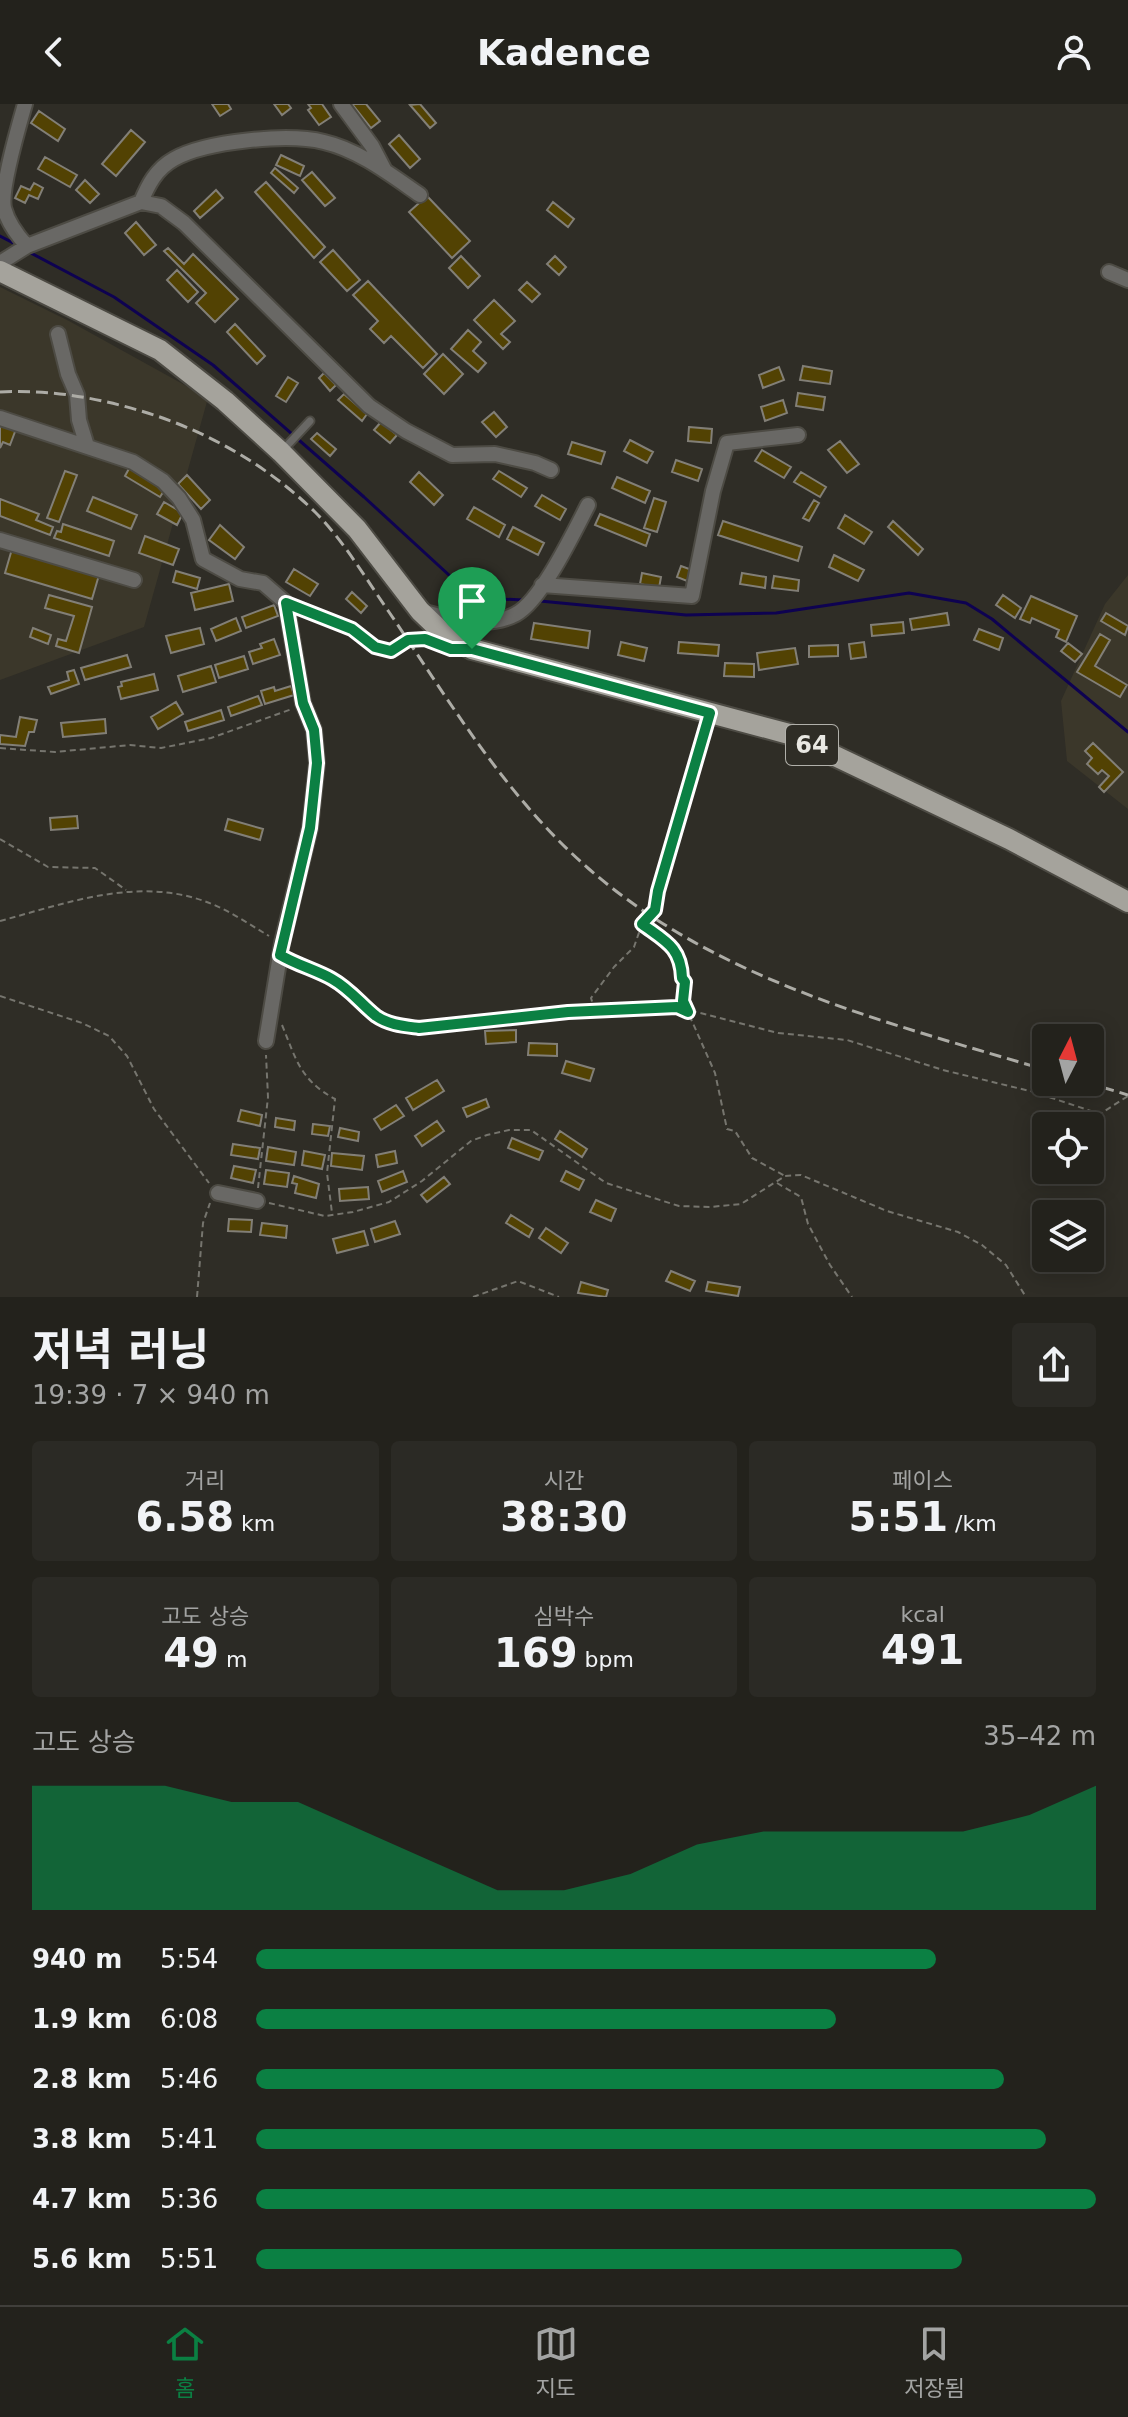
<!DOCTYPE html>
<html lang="ko">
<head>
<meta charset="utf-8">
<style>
  body { margin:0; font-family:"DejaVu Sans","Noto Sans KR",sans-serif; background:#2b2a25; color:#f1f3f6; height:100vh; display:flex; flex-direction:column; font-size:30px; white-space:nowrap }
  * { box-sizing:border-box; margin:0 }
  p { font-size:26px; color:#a3a4a3 }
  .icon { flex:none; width:44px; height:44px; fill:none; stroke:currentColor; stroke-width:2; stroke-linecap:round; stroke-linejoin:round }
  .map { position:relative; height:1193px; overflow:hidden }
  .side { display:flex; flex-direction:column; background:#23221c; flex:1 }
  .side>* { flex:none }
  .needle { width:52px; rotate:6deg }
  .buttons { position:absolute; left:1032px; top:920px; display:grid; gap:16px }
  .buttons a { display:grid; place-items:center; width:72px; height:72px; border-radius:8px; background:#23221c; box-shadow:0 4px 20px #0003,0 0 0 2px #403f3b; font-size:40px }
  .pin { position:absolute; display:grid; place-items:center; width:68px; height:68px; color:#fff; margin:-82px -34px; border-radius:50% 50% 50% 0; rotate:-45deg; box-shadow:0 0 8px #0007 }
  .pin .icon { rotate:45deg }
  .round { display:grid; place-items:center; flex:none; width:84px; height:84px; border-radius:8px; background:#2b2a25 }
  .overview { display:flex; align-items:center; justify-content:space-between; height:136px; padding:0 32px }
  h1 { font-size:44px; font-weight:700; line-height:60px }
  .stats { display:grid; grid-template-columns:repeat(3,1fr); gap:12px; height:136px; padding:8px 32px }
  .stats div { display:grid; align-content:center; border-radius:8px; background:#2b2a25; text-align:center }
  .stats b { font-size:40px; font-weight:700 }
  .stats small { font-size:22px; font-weight:400 }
  .stats p { font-size:22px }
  .chart { height:224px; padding:16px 32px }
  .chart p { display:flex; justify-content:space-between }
  .chart svg { width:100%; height:144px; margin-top:8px; fill:#0b8043; opacity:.7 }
  ul { padding:0 32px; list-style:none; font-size:26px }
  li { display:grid; grid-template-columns:128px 96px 1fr; align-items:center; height:60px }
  li i { height:20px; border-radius:10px; background:#0b8043 }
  header { display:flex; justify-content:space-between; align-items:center; height:104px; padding:0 32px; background:#23221c; font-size:36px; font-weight:700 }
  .tabs { display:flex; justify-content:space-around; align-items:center; height:112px; border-top:2px solid #403f3b; background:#23221c; font-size:22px; color:#a3a4a3 }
  .tabs a { display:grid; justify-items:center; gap:4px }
  .tabs .current { color:#0b8043 }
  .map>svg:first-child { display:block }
  .built { fill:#3b372a }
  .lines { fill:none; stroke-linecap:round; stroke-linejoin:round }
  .stream { stroke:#0e0251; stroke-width:3 }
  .building { fill:#524203; stroke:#827f77; stroke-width:2 }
  .lane-casing { stroke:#4d4b44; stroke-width:11 }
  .street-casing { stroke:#4d4b44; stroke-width:18 }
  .primary-casing { stroke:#4d4b44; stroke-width:24 }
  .path { stroke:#76756e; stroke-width:2; stroke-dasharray:6 4; stroke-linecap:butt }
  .lane { stroke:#696865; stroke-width:7 }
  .street { stroke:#696865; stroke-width:14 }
  .primary { stroke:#a5a39c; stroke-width:20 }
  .rail { stroke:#adaca6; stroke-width:3; stroke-dasharray:12 6; stroke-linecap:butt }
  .route-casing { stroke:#fff; stroke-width:16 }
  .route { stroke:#0b8043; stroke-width:10 }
  .labels { text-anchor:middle; stroke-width:6; stroke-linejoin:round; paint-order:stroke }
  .shield { fill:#2f2d26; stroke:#b1b0aa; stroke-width:2 }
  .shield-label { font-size:24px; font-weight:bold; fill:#e9e8e3 }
</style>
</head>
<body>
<header><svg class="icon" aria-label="back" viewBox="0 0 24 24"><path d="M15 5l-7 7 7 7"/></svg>Kadence<svg class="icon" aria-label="person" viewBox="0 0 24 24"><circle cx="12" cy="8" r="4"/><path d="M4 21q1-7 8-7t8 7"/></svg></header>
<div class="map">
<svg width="1128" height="1193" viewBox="0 0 1128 1193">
  <rect width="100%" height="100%" fill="#2f2d26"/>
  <path class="built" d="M 0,183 L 69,217 L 208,294 L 144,523 L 0,576 Z
    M 1128,471 L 1128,705 L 1067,657 L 1061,597 L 1105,500 Z"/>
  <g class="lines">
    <path class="stream" d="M 0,132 L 19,142
      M 29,148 L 114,193 L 213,261 L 364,393 L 474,494 L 524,496
      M 540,497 L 686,511 L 776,509 L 909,489 L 966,499 L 992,515 L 1128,628"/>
  </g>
  <path class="building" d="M 212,0 L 228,0 L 231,5 L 220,12 Z
    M 274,0 L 288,0 L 291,4 L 282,11 Z
    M 308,0 L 322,0 L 331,13 L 319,21 L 308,6 L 311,4 Z
    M 352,0 L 366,0 L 380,17 L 371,24 Z
    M 420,0 L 436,19 L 430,24 L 410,1 Z
    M 39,7 L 65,25 L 58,37 L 31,19 Z
    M 131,26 L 145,38 L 116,72 L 102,60 Z
    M 399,31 L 420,55 L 410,64 L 389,40 Z
    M 281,51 L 304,62 L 300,72 L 276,61 Z
    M 45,53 L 77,71 L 70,83 L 38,65 Z
    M 275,64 L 298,84 L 294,89 L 271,69 Z
    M 312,68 L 335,94 L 325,102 L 302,76 Z
    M 85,76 L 99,90 L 90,99 L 76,86 Z
    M 266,78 L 325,143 L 314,154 L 255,88 Z
    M 34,79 L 43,84 L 38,95 L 29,91 L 25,99 L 15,94 L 21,82 L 30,86 Z
    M 216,86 L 223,94 L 200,114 L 194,107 Z
    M 427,92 L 470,137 L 452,154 L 409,108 Z
    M 553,98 L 574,115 L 568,123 L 547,106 Z
    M 136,118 L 156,141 L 144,151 L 125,129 Z
    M 168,144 L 184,160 L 193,150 L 238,195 L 215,218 L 196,199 L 206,189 L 164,147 Z
    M 333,146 L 360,176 L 347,187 L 320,158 Z
    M 461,152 L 480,172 L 468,184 L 449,164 Z
    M 555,152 L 566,163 L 559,171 L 547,160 Z
    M 177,166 L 198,188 L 188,198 L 167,176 Z
    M 368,177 L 437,250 L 423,264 L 391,232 L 384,239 L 370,225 L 378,217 L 353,191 Z
    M 527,178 L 540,190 L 532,198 L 519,186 Z
    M 494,196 L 515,217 L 501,230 L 510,238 L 503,245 L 474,216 Z
    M 235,220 L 265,252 L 257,260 L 227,228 Z
    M 468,226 L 481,238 L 473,247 L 486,259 L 478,268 L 451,245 Z
    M 443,250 L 463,270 L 444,290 L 424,270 Z
    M 803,262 L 832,267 L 830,280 L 800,276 Z
    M 779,263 L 784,276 L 763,284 L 759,271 Z
    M 324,269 L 336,281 L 330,287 L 319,274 Z
    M 288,273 L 298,279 L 286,298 L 276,292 Z
    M 798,289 L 825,293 L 823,306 L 796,302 Z
    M 344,290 L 367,310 L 362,317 L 338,296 Z
    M 783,296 L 787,309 L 765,317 L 761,303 Z
    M 494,308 L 507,323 L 496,333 L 482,318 Z
    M 0,318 L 16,325 L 10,341 L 3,338 L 0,344 Z
    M 381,318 L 397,331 L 390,339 L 374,326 Z
    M 689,323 L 712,325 L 711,339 L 688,337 Z
    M 317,329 L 336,345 L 330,352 L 311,335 Z
    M 630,336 L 653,348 L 647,359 L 624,347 Z
    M 840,337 L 859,360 L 847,369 L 828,346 Z
    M 572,338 L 605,348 L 601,360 L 568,350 Z
    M 762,346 L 791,363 L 784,374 L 755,357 Z
    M 676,356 L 702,365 L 698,377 L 672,368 Z
    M 131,361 L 167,382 L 160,393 L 125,372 Z
    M 65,367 L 77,371 L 59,418 L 47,414 Z
    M 499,367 L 527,384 L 521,393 L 493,375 Z
    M 419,368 L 443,391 L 434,401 L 410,378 Z
    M 801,368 L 826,383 L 820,393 L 794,378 Z
    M 187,371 L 210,396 L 201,405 L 178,380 Z
    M 617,373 L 650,387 L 645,399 L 612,384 Z
    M 542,391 L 566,405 L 560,416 L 535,402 Z
    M 93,393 L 137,411 L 131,425 L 87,407 Z
    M 654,394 L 666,398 L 657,428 L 644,424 Z
    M 0,395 L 39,410 L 36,416 L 53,423 L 50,431 L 0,412 Z
    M 814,396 L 819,399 L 809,417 L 803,414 Z
    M 164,398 L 183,409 L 177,421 L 157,410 Z
    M 474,403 L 505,421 L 499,433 L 467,415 Z
    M 600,410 L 650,430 L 646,442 L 595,421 Z
    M 845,411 L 872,428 L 864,440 L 838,424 Z
    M 723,417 L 802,443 L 798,457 L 718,431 Z
    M 893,417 L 923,445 L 918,451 L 888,423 Z
    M 63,420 L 114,437 L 109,452 L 54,434 L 57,427 L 61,428 Z
    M 220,421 L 244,443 L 235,455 L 209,436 Z
    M 513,423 L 544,439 L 538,451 L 507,435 Z
    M 145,432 L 179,445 L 173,461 L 139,449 Z
    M 12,445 L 99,471 L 92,495 L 5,469 Z
    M 834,451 L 864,466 L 858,477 L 829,463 Z
    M 681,462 L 692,466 L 687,477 L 677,473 Z
    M 294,465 L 318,480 L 310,492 L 286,478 Z
    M 176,467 L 200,474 L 197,485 L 173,478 Z
    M 642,469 L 661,473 L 659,484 L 640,480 Z
    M 742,469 L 766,473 L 765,484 L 740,480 Z
    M 774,472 L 799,476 L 798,487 L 772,484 Z
    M 229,480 L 233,497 L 195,506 L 191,489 Z
    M 352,488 L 367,502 L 361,509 L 346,495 Z
    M 49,491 L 92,503 L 79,549 L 56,542 L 58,535 L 66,537 L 74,512 L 45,504 Z
    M 1003,491 L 1021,504 L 1015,514 L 996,501 Z
    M 1031,492 L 1077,512 L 1066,538 L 1056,533 L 1059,526 L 1032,514 L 1030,519 L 1020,515 Z
    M 274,501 L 278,512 L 246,524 L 242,513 Z
    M 947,509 L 949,521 L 912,526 L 910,515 Z
    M 1106,509 L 1128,522 L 1125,531 L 1101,517 Z
    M 236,514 L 241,527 L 216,537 L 211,525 Z
    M 903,518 L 904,529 L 872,532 L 871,521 Z
    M 534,519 L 590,527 L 588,544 L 531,535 Z
    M 33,524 L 51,531 L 48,540 L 30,533 Z
    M 200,524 L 204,540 L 171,549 L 166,532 Z
    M 979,525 L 1003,534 L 999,546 L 974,536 Z
    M 1100,530 L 1110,536 L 1095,562 L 1127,581 L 1120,593 L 1077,568 Z
    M 274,535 L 280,551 L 253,560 L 249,548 L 262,544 L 260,540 Z
    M 621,538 L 647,544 L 644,557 L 618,551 Z
    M 679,538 L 719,541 L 718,552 L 678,549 Z
    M 864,538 L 866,553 L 851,555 L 849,540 Z
    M 1068,539 L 1082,550 L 1075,558 L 1061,547 Z
    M 838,541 L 838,552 L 809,553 L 809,542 Z
    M 795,544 L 798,560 L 759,566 L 757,549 Z
    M 127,551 L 131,563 L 85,576 L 81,564 Z
    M 244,552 L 248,565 L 219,574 L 215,561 Z
    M 725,559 L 754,560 L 754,573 L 724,572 Z
    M 211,562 L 216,578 L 183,588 L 178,572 Z
    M 74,566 L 79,580 L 51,590 L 48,583 L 69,576 L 67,568 Z
    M 154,570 L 158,586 L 121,595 L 118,583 L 122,582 L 121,578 Z
    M 291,582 L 294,591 L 265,600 L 261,587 L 274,583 L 275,587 Z
    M 258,592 L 262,601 L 231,612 L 228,603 Z
    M 176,598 L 183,610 L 158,625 L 151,613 Z
    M 221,606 L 224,616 L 188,627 L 185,618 Z
    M 20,613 L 37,616 L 34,628 L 29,628 L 25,642 L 0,640 L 0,631 L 16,633 Z
    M 105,615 L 106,629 L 63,633 L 61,619 Z
    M 1093,639 L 1123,668 L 1104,688 L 1099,683 L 1109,672 L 1102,666 L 1098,670 L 1087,660 L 1092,654 L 1085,647 Z
    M 77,712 L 78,724 L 51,726 L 50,714 Z
    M 228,715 L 263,725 L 260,736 L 225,726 Z
    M 516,926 L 516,938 L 486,940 L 485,927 Z
    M 529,939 L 557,940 L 557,952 L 528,951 Z
    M 566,957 L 594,965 L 590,977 L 562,969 Z
    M 437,976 L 444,987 L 413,1006 L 406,994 Z
    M 486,995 L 489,1003 L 467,1013 L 463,1004 Z
    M 396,1001 L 404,1012 L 381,1026 L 374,1015 Z
    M 241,1006 L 262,1011 L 260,1022 L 238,1017 Z
    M 276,1014 L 295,1017 L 294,1026 L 275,1023 Z
    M 437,1017 L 444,1027 L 422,1042 L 415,1032 Z
    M 313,1020 L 330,1022 L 328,1032 L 312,1030 Z
    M 340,1024 L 359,1028 L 358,1037 L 338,1033 Z
    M 560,1027 L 587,1045 L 582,1053 L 555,1035 Z
    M 512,1034 L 543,1047 L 539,1056 L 508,1044 Z
    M 233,1040 L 260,1044 L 258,1055 L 231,1051 Z
    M 268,1043 L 296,1048 L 294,1061 L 266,1057 Z
    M 304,1047 L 325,1051 L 322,1065 L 302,1061 Z
    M 395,1047 L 397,1059 L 378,1063 L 376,1051 Z
    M 332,1049 L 364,1052 L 362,1066 L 331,1062 Z
    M 234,1062 L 256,1066 L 253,1079 L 231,1074 Z
    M 266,1066 L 289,1069 L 287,1083 L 264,1080 Z
    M 403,1067 L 407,1078 L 382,1088 L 378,1077 Z
    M 566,1067 L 584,1076 L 579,1086 L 561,1077 Z
    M 294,1072 L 319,1080 L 316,1094 L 295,1089 L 297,1080 L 292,1079 Z
    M 444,1073 L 450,1080 L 427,1098 L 421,1091 Z
    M 368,1083 L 369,1095 L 340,1097 L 339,1085 Z
    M 596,1096 L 616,1105 L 611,1117 L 590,1108 Z
    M 511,1111 L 533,1125 L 529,1133 L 506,1119 Z
    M 229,1115 L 252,1116 L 251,1128 L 228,1127 Z
    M 395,1117 L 400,1130 L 375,1138 L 371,1125 Z
    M 262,1119 L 287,1122 L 286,1134 L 260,1131 Z
    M 546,1124 L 568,1139 L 561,1149 L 539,1134 Z
    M 364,1127 L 368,1141 L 337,1149 L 333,1135 Z
    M 671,1167 L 695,1177 L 690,1187 L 666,1177 Z
    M 581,1178 L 608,1186 L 606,1193 L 578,1189 Z
    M 708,1178 L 740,1183 L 738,1192 L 706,1187 Z"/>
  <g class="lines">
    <g class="lane-casing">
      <path id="lane" d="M 282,347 L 310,317"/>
    </g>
    <g class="street-casing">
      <path id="street" d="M 25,0 C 19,21 0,85 4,104 C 8,119 17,131 27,142
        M 341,0 L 372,42 L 384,65
        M 141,98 L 161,102 L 184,119 L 369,302 L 406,327 L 452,351 L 495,350 L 535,359 L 551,366
        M 0,159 L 27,142 L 141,98 C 148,81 156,65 174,55 C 206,37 288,29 324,38 C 359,46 391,71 420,91
        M 1109,168 L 1128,176
        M 58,230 L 68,270 L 77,291 L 79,316 L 87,342
        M 0,314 L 133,358 L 163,377 L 179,394 L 193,416 L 203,455 L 240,475 L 263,479 L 286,499 L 303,599 L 314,626 L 317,659 L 310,724 L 282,839 L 266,937
        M 0,436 L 134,476
        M 542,481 L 692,492 L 713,387 L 727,339 L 798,331
        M 424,508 C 453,515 488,525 516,510 C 541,497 574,428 588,401
        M 218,1089 L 257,1097"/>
    </g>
    <g class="primary-casing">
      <path id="primary" d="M 0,167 L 160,246 L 225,297 L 281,348 L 357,425 L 420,507 L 442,528 L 472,545 L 789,630 L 1009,735 L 1128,798"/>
    </g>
    <path class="path" d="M 299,504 L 352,525 L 375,543 L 391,547 L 408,536 L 425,535
      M 0,644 L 55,648 L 130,641 L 161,644 L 211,634 L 292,605
      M 0,735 L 48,763 L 95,764 L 126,786
      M 0,817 C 67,799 136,773 204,797 C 227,805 249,820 269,832
      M 643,820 C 666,838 681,844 682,874 L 685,878 L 683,897 L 715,969 L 727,1025 L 735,1027 L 752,1054 L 785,1072
      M 292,858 L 331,874 L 355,889 L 376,912 L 395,921 L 419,924 L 568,908 L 677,903 L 778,929 L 847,936 L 943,966 L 1034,988 L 1100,1010 L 1128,992
      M 0,892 L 82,919 L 109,932 L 127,952 L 154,1005 L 209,1079
      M 595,907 L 591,894 L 614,863 L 634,843 L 642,820 L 655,806 L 658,787 L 706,624
      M 282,921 C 296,955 300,976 335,995 L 327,1069 L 332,1109
      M 777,1079 L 801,1093 L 808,1120 L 830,1161 L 852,1193
      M 258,1084 L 268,993 L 266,951
      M 269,1099 L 325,1112 L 353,1108 L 389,1098 L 422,1077 L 471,1037 L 487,1031 L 509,1026 L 531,1026 L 606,1079 L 679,1102 L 710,1103 L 741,1100 L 785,1072 L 801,1071 L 887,1107 L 958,1128 L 982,1141 L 1006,1161 L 1026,1193
      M 197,1193 L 203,1119 L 210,1099
      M 473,1193 L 518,1177 L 559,1193"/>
    <use href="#lane" class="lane"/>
    <use href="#street" class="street"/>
    <use href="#primary" class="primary"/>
    <path class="rail" d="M 0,288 C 53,285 104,295 154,311 C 214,331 270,364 315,408 C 344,437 366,475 389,508 C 450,598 506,693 589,765 C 719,878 886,918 1046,966
      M 1085,978 L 1128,991"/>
  </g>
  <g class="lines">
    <g class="route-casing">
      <path id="route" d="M 286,499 L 352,525 L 375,543 L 391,547 L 408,536 L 425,535 L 451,545 L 472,545 L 710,609 L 658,787 L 655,806 L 642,820 C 665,837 681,843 682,874 L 685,878 L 683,897 L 688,908 L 677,903 L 568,908 L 419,924 C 404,922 389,921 376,912 C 361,900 350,885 332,875 C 316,866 297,861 280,851 L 310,724 L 317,659 L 314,626 L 303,599 Z"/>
    </g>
    <use href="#route" class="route"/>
  </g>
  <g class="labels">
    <rect class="shield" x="786" y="621" width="52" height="40" rx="6"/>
    <g class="shield-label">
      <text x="812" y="649">64</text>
    </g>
  </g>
</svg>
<div class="buttons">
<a><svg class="needle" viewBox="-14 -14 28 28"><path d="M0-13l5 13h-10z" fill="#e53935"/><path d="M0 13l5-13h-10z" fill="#a3a4a3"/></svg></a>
<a><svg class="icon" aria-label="locate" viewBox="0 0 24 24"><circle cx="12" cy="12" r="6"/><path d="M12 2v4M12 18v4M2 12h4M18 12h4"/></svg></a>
<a><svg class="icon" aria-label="layers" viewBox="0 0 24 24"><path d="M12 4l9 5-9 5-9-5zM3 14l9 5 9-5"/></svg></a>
</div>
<div class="pin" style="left:472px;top:545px;background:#1e9e55"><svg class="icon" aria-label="arrive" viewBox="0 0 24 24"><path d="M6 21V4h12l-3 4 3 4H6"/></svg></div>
</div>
<section class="side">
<div class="overview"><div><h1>저녁 러닝</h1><p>19:39 · 7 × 940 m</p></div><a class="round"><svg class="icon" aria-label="share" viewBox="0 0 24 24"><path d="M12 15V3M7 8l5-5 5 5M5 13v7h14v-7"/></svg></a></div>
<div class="stats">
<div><p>거리</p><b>6.58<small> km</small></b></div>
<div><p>시간</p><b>38:30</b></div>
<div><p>페이스</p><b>5:51<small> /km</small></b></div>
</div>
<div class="stats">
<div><p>고도 상승</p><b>49<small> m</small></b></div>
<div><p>심박수</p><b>169<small> bpm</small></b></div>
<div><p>kcal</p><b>491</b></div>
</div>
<div class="chart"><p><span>고도 상승</span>35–42 m</p>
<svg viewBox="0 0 160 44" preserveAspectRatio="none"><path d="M0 44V6L10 6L20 6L30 11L40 11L50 20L60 29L70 38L80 38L90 33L100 24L110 20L120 20L130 20L140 20L150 15L160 6V44z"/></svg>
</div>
<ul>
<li><b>940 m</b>5:54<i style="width:81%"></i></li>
<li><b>1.9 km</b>6:08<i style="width:69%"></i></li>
<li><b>2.8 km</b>5:46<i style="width:89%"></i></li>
<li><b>3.8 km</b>5:41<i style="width:94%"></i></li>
<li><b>4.7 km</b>5:36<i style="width:100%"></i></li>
<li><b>5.6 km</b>5:51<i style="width:84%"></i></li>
</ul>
</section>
<nav class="tabs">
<a class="current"><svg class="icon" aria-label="home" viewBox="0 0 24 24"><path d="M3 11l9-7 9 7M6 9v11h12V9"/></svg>홈</a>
<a><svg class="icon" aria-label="map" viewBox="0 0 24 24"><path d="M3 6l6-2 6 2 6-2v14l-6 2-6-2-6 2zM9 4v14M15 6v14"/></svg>지도</a>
<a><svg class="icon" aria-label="saved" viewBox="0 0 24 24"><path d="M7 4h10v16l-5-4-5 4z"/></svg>저장됨</a>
</nav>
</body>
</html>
